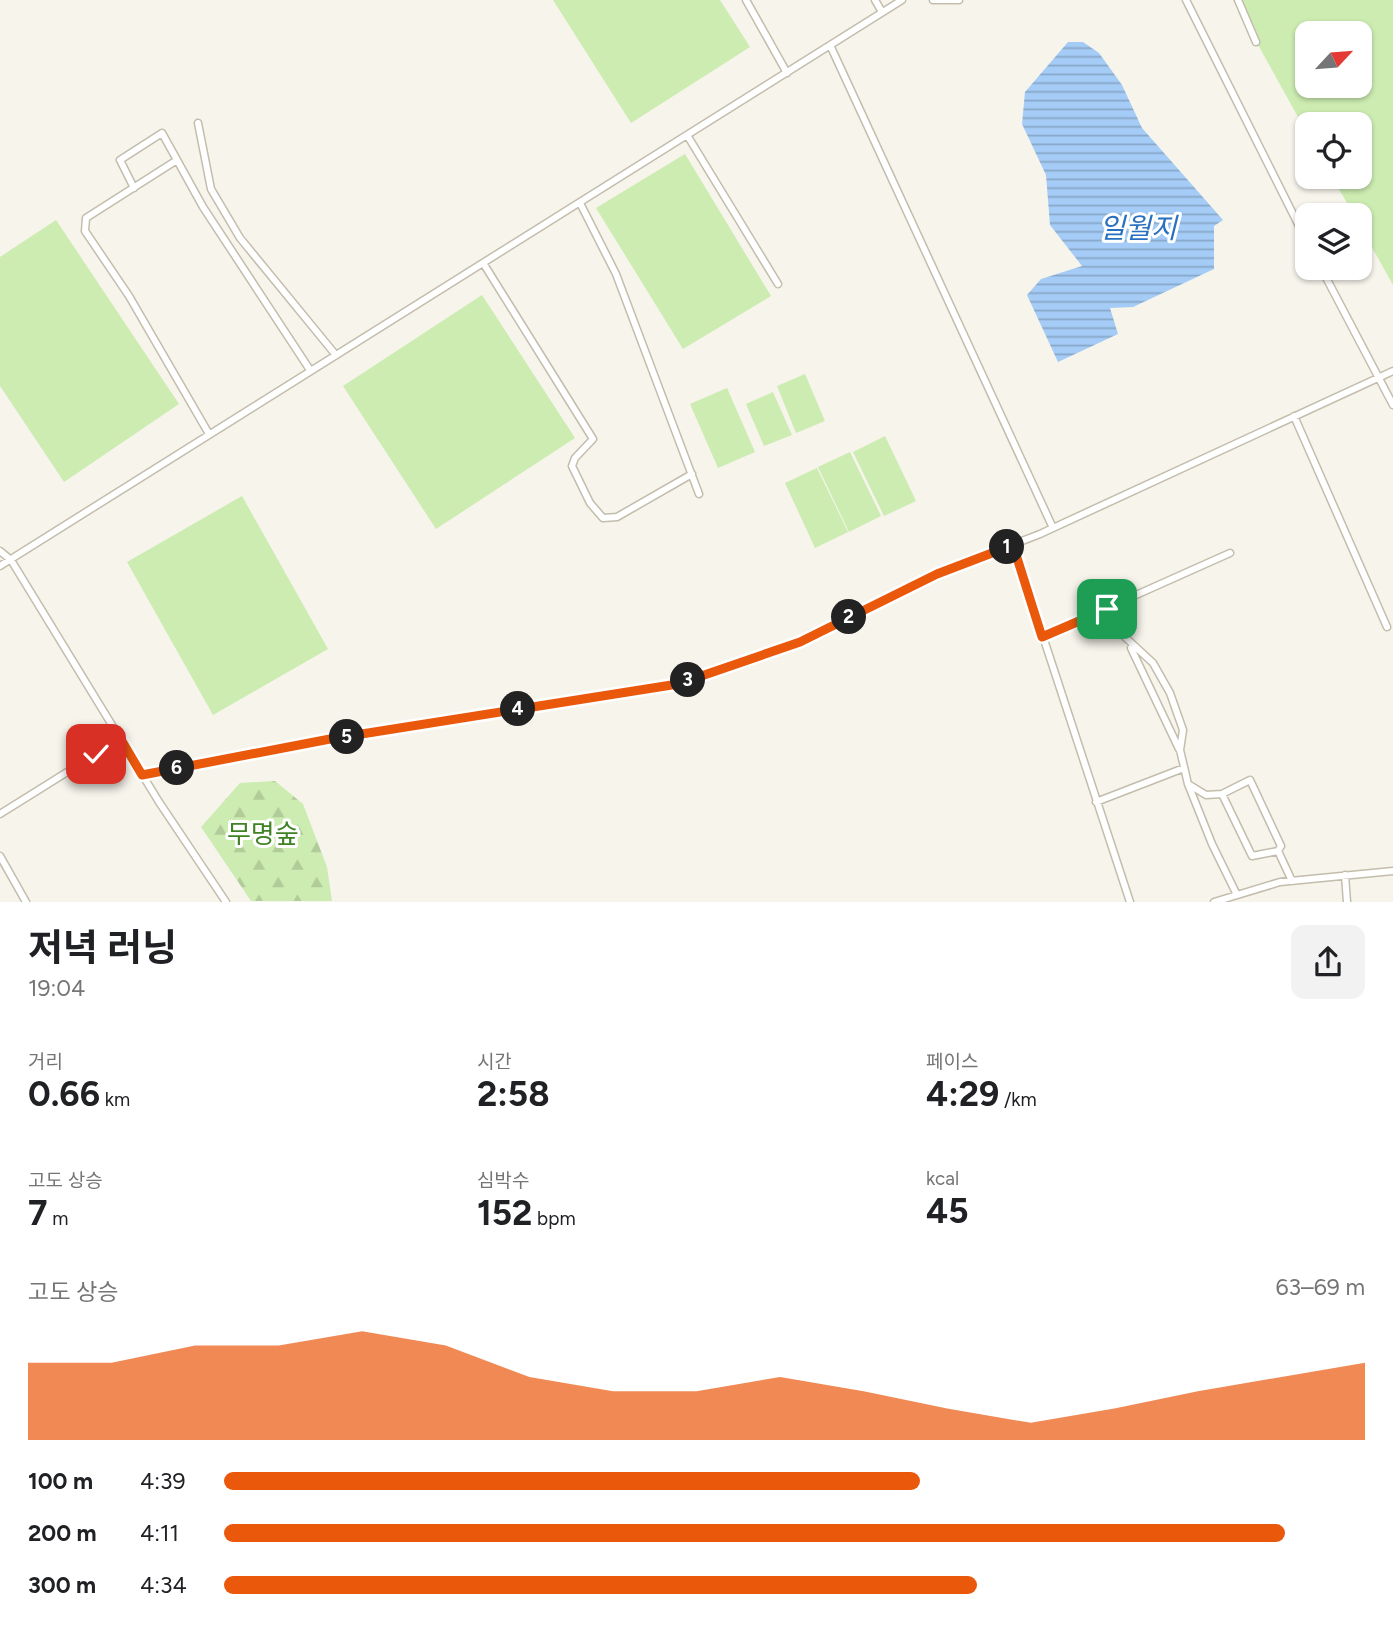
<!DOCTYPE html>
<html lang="ko">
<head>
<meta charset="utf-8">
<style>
  body { margin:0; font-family:Figtree,"Noto Sans KR",sans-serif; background:#f2f2f2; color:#202124; height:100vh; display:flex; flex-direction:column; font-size:26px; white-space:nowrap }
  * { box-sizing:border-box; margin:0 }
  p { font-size:23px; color:#757577 }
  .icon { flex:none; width:38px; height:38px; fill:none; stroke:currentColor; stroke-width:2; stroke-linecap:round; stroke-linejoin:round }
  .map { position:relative; height:902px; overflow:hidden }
  .sheet { display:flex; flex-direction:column; background:#fff; flex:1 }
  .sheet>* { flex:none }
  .needle { width:46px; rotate:64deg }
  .buttons { position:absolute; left:1295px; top:21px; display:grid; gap:14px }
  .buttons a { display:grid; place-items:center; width:77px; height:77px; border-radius:14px; background:#fff; box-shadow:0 2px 5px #0004; font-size:35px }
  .pin { position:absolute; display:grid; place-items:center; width:60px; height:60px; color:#fff; margin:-30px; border-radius:14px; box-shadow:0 4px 10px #0006 }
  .km { position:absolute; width:35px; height:35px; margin:-18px; border-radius:50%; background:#222; color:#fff; font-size:19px; line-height:35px; text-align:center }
  .round { display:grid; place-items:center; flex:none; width:74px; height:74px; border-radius:14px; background:#f2f2f2 }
  .overview { display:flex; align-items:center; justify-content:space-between; height:119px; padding:0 28px }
  h1 { font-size:38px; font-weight:700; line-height:52px }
  .figures { display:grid; grid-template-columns:repeat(3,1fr); gap:10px; height:119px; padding:7px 28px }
  .figures div { display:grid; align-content:center }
  .figures b { font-size:35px; font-weight:700 }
  .figures small { font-size:19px; font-weight:400 }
  .figures p { font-size:19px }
  .chart { height:196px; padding:14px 28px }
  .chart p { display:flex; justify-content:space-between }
  .chart svg { width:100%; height:126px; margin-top:7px; fill:#ea580c; opacity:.7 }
  ul { padding:0 28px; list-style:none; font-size:23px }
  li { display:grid; grid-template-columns:112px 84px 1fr; align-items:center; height:52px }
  li i { height:18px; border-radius:9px; background:#ea580c }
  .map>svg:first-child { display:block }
  .green { fill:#ccecb1; fill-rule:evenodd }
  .forest { fill:url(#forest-firs) }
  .water { fill:url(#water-rules) }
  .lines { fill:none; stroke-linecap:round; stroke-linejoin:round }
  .lane-casing { stroke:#c3bdac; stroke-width:9 }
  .lane { stroke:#fff; stroke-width:6 }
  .route-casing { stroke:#fff; stroke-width:14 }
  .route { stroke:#ea580c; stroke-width:9 }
  .labels { text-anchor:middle; stroke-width:6; stroke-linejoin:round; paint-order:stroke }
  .park-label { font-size:26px; fill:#3f8225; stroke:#fff }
  .water-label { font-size:28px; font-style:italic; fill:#2870c0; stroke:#fff }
</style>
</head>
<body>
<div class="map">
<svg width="1393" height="902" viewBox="0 0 1393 902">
  <defs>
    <pattern id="forest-firs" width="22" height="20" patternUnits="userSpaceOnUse" patternTransform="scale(1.75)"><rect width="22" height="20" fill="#ccecb1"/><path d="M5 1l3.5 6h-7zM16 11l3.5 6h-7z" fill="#b1cc99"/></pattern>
    <pattern id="water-rules" width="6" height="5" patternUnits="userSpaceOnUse" patternTransform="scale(1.75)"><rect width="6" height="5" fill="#a4ccf6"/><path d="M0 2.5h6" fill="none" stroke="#88a7c8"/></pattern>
  </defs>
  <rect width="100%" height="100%" fill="#f6f4eb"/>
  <path class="green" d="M 553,0 L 720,0 L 750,47 L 631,123 Z
    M 1233,0 L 1393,0 L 1393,285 L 1360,226 L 1360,215 L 1354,215 L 1332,177 L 1360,177 L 1360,124 L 1307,124 L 1307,133 ZM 1307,33 L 1360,33 L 1360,86 L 1307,86 Z
    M 685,154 L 771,296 L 683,349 L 596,208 Z
    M 56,220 L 179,404 L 64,482 L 0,386 L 0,257 Z
    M 482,295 L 575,438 L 436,529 L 343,386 Z
    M 805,374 L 825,421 L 796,433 L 777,386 Z
    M 727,388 L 755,452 L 718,468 L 690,404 Z
    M 773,392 L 792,435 L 764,446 L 746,404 Z
    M 885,436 L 916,501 L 884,516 L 853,452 Z
    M 850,452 L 881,516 L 849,532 L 818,467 Z
    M 817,468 L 848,532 L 815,548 L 785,483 Z
    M 242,496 L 328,649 L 213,715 L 127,562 Z"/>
  <path class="forest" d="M 275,781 L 303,804 L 327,867 L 332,901 L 251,901 L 201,827 L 240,783 Z"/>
  <path class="water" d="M 1068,42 L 1083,42 L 1099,53 L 1122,85 L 1142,128 L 1223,220 L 1214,226 L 1214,269 L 1133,307 L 1110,308 L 1118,334 L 1058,362 L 1027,295 L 1041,279 L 1082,266 L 1050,225 L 1046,175 L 1022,124 L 1025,92 Z"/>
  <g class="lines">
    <g class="lane-casing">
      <path id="lane" d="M 746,0 L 787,73
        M 875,0 L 882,12
        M 933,0 L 959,0
        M 1186,0 L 1307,242
        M 1238,0 L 1256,42
        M 830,45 L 1053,528
        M 198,123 L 211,189 L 240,238 L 335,354
        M 687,135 L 778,284
        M 134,188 L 120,160 L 162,133 L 177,160
        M 580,203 L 616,274 L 699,494
        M 485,266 L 593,439 L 575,458 L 572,466 L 590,503 L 603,518 L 617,517 L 692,474
        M 1321,268 L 1393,405
        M 1294,416 L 1387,627
        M 209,434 L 129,296 L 85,231 L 86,218 L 177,160 L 203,207 L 310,370
        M 1013,545 L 1130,902
        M 0,551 L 11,560 L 159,802 L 226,902
        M 0,566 C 301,378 602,190 902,0
        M 1098,612 L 1153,663 L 1170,693 L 1183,730 L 1180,750 L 1188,784 L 1212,844 L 1237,895
        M 1042,637 L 1230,553
        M 1131,648 L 1179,749
        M 142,775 L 330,739 L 678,684 L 800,642 L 937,574 L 1040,534 L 1393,371
        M 1188,784 L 1206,795 L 1222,794
        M 1096,802 L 1184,768
        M 0,814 L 96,754 L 119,736
        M 1278,851 L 1252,856 L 1222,794 L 1250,780 L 1281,846 L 1278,851 L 1292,881
        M 0,856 L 26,902
        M 1345,875 L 1347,902
        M 1214,902 L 1280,882 L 1393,871"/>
    </g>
    <use href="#lane" class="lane"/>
  </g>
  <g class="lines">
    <g class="route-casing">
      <path id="route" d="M 96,754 L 119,736 L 142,775 L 330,739 L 678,684 L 800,642 L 937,574 L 1013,545 L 1042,637 L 1107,609"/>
    </g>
    <use href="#route" class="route"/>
  </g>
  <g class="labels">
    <g class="park-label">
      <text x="263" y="843">무명숲</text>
    </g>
    <g class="water-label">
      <text x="1138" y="238">일월지</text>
    </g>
  </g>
</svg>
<div class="buttons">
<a><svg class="needle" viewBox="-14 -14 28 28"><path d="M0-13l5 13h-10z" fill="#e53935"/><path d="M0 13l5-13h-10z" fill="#757577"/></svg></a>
<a><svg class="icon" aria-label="locate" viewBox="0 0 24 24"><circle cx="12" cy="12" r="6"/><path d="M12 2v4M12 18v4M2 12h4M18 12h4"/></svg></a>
<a><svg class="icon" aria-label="layers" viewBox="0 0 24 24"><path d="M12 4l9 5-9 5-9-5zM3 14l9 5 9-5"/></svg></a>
</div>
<div class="pin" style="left:1107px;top:609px;background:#1e9e55"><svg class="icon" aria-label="arrive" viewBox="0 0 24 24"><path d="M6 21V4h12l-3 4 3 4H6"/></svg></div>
<div class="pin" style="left:96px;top:754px;background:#d93025"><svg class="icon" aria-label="check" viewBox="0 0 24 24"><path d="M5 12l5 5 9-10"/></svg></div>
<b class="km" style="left:1007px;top:547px">1</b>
<b class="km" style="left:849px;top:617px">2</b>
<b class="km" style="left:688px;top:680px">3</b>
<b class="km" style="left:518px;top:709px">4</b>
<b class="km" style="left:347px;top:737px">5</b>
<b class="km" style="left:177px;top:768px">6</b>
</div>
<section class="sheet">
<div class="overview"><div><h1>저녁 러닝</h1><p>19:04</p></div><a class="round"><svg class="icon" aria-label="share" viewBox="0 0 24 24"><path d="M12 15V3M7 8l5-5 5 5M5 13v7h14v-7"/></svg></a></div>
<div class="figures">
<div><p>거리</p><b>0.66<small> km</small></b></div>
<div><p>시간</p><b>2:58</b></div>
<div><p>페이스</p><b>4:29<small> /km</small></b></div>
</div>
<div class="figures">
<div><p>고도 상승</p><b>7<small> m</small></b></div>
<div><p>심박수</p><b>152<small> bpm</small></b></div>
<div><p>kcal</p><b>45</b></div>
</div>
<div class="chart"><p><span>고도 상승</span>63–69 m</p>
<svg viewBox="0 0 160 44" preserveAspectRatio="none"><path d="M0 44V17L10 17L20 11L30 11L40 6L50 11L60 22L70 27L80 27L90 22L100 27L110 33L120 38L130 33L140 27L150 22L160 17V44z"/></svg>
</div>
<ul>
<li><b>100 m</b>4:39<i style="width:61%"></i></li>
<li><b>200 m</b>4:11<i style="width:93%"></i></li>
<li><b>300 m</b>4:34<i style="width:66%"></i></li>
</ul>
</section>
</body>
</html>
